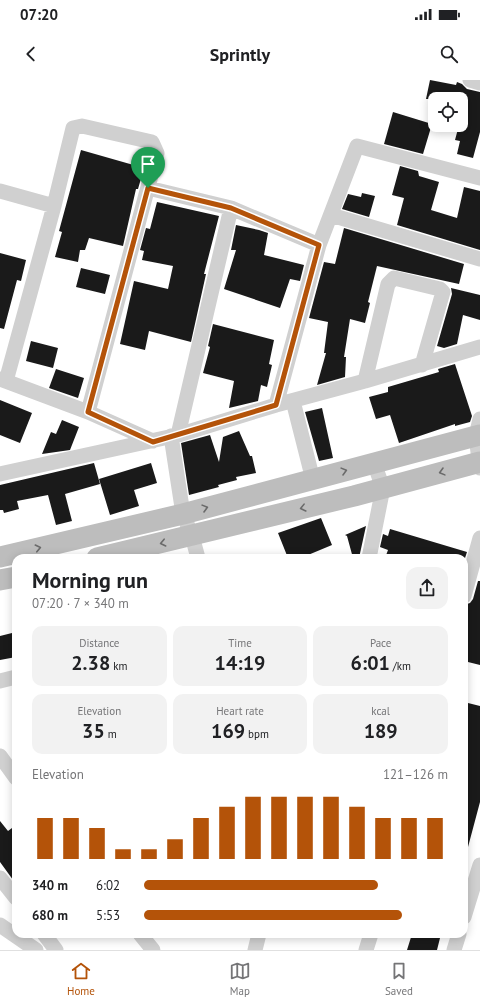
<!DOCTYPE html>
<html lang="en">
<head>
<meta charset="utf-8">
<style>
  body { margin:0; font-family:"PT Sans",sans-serif; background:#f2f2f2; color:#202124; height:100vh; display:flex; flex-direction:column; font-size:15px; white-space:nowrap }
  * { box-sizing:border-box; margin:0 }
  p { font-size:13px; color:#757577 }
  .icon { flex:none; width:22px; height:22px; fill:none; stroke:currentColor; stroke-width:2; stroke-linecap:round; stroke-linejoin:round }
  .map { position:relative; flex:1; overflow:hidden }
  .details { position:absolute; left:12px; top:474px; width:456px; height:384px; display:flex; flex-direction:column; background:#fff; border-radius:12px; box-shadow:0 2px 10px #0003 }
  .details>* { flex:none }
  .fabs { position:absolute; left:428px; top:12px; display:grid; gap:8px }
  .fabs a { display:grid; place-items:center; width:40px; height:40px; border-radius:8px; background:#fff; box-shadow:0 2px 10px #0003; font-size:20px }
  .pin { position:absolute; display:grid; place-items:center; width:34px; height:34px; color:#fff; margin:-41px -17px; border-radius:50% 50% 50% 0; rotate:-45deg; box-shadow:0 0 4px #0007 }
  .pin .icon { rotate:45deg }
  .round { display:grid; place-items:center; flex:none; width:42px; height:42px; border-radius:12px; background:#f2f2f2 }
  .headline { display:flex; align-items:center; justify-content:space-between; height:68px; padding:0 20px }
  h1 { font-size:22px; font-weight:700; line-height:30px }
  .stats { display:grid; grid-template-columns:repeat(3,1fr); gap:6px; height:68px; padding:4px 20px }
  .stats div { display:grid; align-content:center; border-radius:10px; background:#f2f2f2; text-align:center }
  .stats b { font-size:20px; font-weight:700 }
  .stats small { font-size:11px; font-weight:400 }
  .stats p { font-size:11px }
  .chart { height:112px; padding:8px 20px }
  .chart p { display:flex; justify-content:space-between }
  .chart svg { width:100%; height:72px; margin-top:4px; stroke:#b45309; stroke-width:6 }
  ul { padding:0 20px; list-style:none; font-size:13px }
  li { display:grid; grid-template-columns:64px 48px 1fr; align-items:center; height:30px }
  li i { height:10px; border-radius:5px; background:#b45309 }
  .status { display:flex; justify-content:space-between; align-items:center; height:28px; padding:0 20px; background:#fff; direction:ltr }
  .status svg { height:11px; fill:currentColor }
  header { display:flex; justify-content:space-between; align-items:center; height:52px; padding:0 20px; background:#fff; font-size:18px; font-weight:700 }
  .dock { display:flex; justify-content:space-around; align-items:center; height:56px; border-top:1px solid #e0e0e0; background:#fff; font-size:11px; color:#757577 }
  .dock a { display:grid; justify-items:center; gap:2px }
  .dock .selected { color:#b45309 }
  .map>svg:first-child { display:block }
  .building { fill:#1a1a1a }
  .lines { fill:none; stroke-linecap:round; stroke-linejoin:round }
  .street { stroke:#d0d0d0; stroke-width:15 }
  .secondary { stroke:#bdbdbd; stroke-width:21 }
  .oneway { stroke:#6a6a6a }
  .route-casing { stroke:#fff; stroke-width:8 }
  .route { stroke:#b45309; stroke-width:5 }
</style>
</head>
<body>
<div class="status"><b>07:20</b><svg viewBox="0 0 49 12"><path d="M0 12V9h3v3zM5 12V6h3v6zM10 12V3h3v9zM15 12V0h3v12zM26 1h20v11H26zM47 4h2v5h-2z"/></svg></div>
<header><svg class="icon" aria-label="back" viewBox="0 0 24 24"><path d="M15 5l-7 7 7 7"/></svg>Sprintly<svg class="icon" aria-label="search" viewBox="0 0 24 24"><circle cx="10" cy="10" r="6"/><path d="M15 15l6 6"/></svg></header>
<div class="map">
<svg width="480" height="870" viewBox="0 0 480 870">
  <rect width="100%" height="100%" fill="#fff"/>
  <path class="building" d="M 430,0 L 456,5 L 457,2 L 462,4 L 467,9 L 480,12 L 480,52 L 473,78 L 457,74 L 460,61 L 455,60 L 459,45 L 461,45 L 461,19 L 426,19 Z
    M 393,32 L 432,44 L 423,74 L 384,64 Z
    M 81,70 L 144,88 L 138,109 L 136,109 L 123,166 L 89,158 L 85,170 L 80,170 L 78,182 L 55,177 L 62,152 L 59,151 Z
    M 400,86 L 418,91 L 419,96 L 439,102 L 431,130 L 457,138 L 464,107 L 480,111 L 480,170 L 397,145 L 404,118 L 392,115 Z
    M 362,113 L 375,116 L 369,137 L 342,129 L 348,114 L 361,117 Z
    M 157,122 L 219,136 L 204,194 L 206,194 L 191,262 L 149,251 L 145,270 L 120,264 L 134,201 L 168,209 L 173,186 L 142,180 L 144,171 L 140,170 L 146,148 L 150,149 Z
    M 236,145 L 259,150 L 268,153 L 264,175 L 304,185 L 300,201 L 290,199 L 280,228 L 224,209 L 236,170 L 231,170 Z
    M 344,148 L 464,184 L 459,204 L 377,186 L 368,222 L 370,223 L 365,243 L 350,239 L 344,277 L 346,277 L 345,297 L 317,305 L 326,273 L 324,273 L 328,242 L 309,238 L 324,182 L 335,184 Z
    M 0,173 L 26,180 L 21,201 L 17,200 L 4,249 L 0,248 Z
    M 81,188 L 110,195 L 105,214 L 76,207 Z
    M 451,208 L 480,215 L 480,240 L 463,235 L 457,264 L 444,268 L 437,266 L 452,214 Z
    M 213,244 L 274,260 L 269,284 L 272,285 L 267,307 L 261,305 L 258,321 L 229,328 L 234,301 L 203,293 L 210,267 L 208,266 Z
    M 31,261 L 58,268 L 53,288 L 26,281 Z
    M 455,284 L 472,336 L 470,342 L 455,346 L 455,344 L 399,363 L 390,335 L 376,339 L 369,317 L 388,312 L 388,307 L 439,292 L 438,289 Z
    M 56,289 L 84,298 L 78,318 L 49,308 Z
    M 0,320 L 32,333 L 20,363 L 0,355 Z
    M 322,328 L 333,378 L 319,381 L 305,332 Z
    M 62,340 L 79,347 L 70,370 L 42,374 L 51,352 L 56,354 Z
    M 239,351 L 250,376 L 252,376 L 256,393 L 236,397 L 237,400 L 218,405 L 219,407 L 189,415 L 181,363 L 210,355 L 219,382 L 223,357 Z
    M 94,383 L 100,404 L 65,414 L 72,441 L 56,445 L 48,415 L 17,421 L 19,429 L 4,433 L 3,430 L 0,430 L 0,405 Z
    M 151,383 L 157,403 L 134,410 L 139,426 L 110,435 L 99,399 Z
    M 321,438 L 332,465 L 308,475 L 310,478 L 288,478 L 278,453 Z
    M 366,446 L 359,478 L 353,478 L 347,456 L 345,455 Z
    M 390,449 L 467,472 L 465,478 L 385,478 L 388,470 L 380,467 L 383,454 L 388,456 Z
    M 478,501 L 480,501 L 480,585 L 464,581 L 464,550 L 467,536 L 464,535 L 464,525 L 470,523 L 473,519 Z
    M 16,552 L 16,577 L 0,580 L 0,556 Z
    M 464,622 L 480,626 L 480,722 L 468,767 L 464,766 Z
    M 0,741 L 8,751 L 16,745 L 16,804 L 0,782 Z
    M 412,854 L 441,854 L 437,870 L 407,870 Z"/>
  <g class="lines">
    <path class="street" d="M 470,0 L 480,3
      M 148,108 L 231,128 L 319,165
      M 0,111 L 54,126
      M 331,135 L 480,179
      M 0,299 L 88,332 L 153,361
      M 6,301 L 54,126 L 73,48 L 82,46 L 152,62 L 157,73 L 88,332
      M 365,301 L 388,204 L 394,198 L 440,209 L 443,212 L 422,285
      M 293,321 L 313,400
      M 276,325 L 319,165 L 357,66 L 480,98
      M 480,339 L 476,356 L 480,388
      M 178,355 L 231,128
      M 171,356 L 183,434 L 192,456 L 198,478
      M 0,394 L 178,355 L 276,325 L 365,301 L 480,267
      M 369,478 L 383,408 L 374,383
      M 464,516 L 480,458
      M 0,601 L 16,597
      M 0,676 L 16,698
      M 0,798 L 16,818
      M 464,837 L 480,785
      M 0,845 L 36,870
      M 44,854 L 56,870
      M 140,854 L 153,870
      M 255,870 L 259,854
      M 366,870 L 371,854
      M 454,870 L 459,854"/>
    <path class="secondary" d="M 0,477 L 183,434 L 480,355
      M 97,478 L 354,416 L 480,382
      M 0,500 L 16,497"/>
  </g>
  <defs><path id="oneway-chevron" d="M-2-3.5L2.5 0L-2 3.5" fill="none" stroke-width="1.6" stroke-linecap="round" stroke-linejoin="round"/></defs>
  <g class="oneway">
    <use href="#oneway-chevron" transform="translate(344 391) rotate(-15)"/>
    <use href="#oneway-chevron" transform="translate(442 392) rotate(165)"/>
    <use href="#oneway-chevron" transform="translate(205 428) rotate(-15)"/>
    <use href="#oneway-chevron" transform="translate(303 428) rotate(166)"/>
    <use href="#oneway-chevron" transform="translate(163 463) rotate(167)"/>
    <use href="#oneway-chevron" transform="translate(38 468) rotate(-13)"/>
  </g>
  <g class="lines">
    <g class="route-casing">
      <path id="route" d="M 148,108 L 231,128 L 319,165 L 276,325 L 153,362 L 88,332 Z"/>
    </g>
    <use href="#route" class="route"/>
  </g>
</svg>
<div class="fabs">
<a><svg class="icon" aria-label="locate" viewBox="0 0 24 24"><circle cx="12" cy="12" r="6"/><path d="M12 2v4M12 18v4M2 12h4M18 12h4"/></svg></a>
</div>
<div class="pin" style="left:148px;top:108px;background:#1e9e55"><svg class="icon" aria-label="arrive" viewBox="0 0 24 24"><path d="M6 21V4h12l-3 4 3 4H6"/></svg></div>
<section class="details">
<div class="headline"><div><h1>Morning run</h1><p>07:20 · 7 × 340 m</p></div><a class="round"><svg class="icon" aria-label="share" viewBox="0 0 24 24"><path d="M12 15V3M7 8l5-5 5 5M5 13v7h14v-7"/></svg></a></div>
<div class="stats">
<div><p>Distance</p><b>2.38<small> km</small></b></div>
<div><p>Time</p><b>14:19</b></div>
<div><p>Pace</p><b>6:01<small> /km</small></b></div>
</div>
<div class="stats">
<div><p>Elevation</p><b>35<small> m</small></b></div>
<div><p>Heart rate</p><b>169<small> bpm</small></b></div>
<div><p>kcal</p><b>189</b></div>
</div>
<div class="chart"><p><span>Elevation</span>121–126 m</p>
<svg viewBox="0 0 160 44" preserveAspectRatio="none"><path d="M5 44V19M15 44V19M25 44V25M35 44V38M45 44V38M55 44V32M65 44V19M75 44V12M85 44V6M95 44V6M105 44V6M115 44V6M125 44V12M135 44V19M145 44V19M155 44V19"/></svg>
</div>
<ul>
<li><b>340 m</b>6:02<i style="width:77%"></i></li>
<li><b>680 m</b>5:53<i style="width:85%"></i></li>
</ul>
</section>
</div>
<nav class="dock">
<a class="selected"><svg class="icon" aria-label="home" viewBox="0 0 24 24"><path d="M3 11l9-7 9 7M6 9v11h12V9"/></svg>Home</a>
<a><svg class="icon" aria-label="map" viewBox="0 0 24 24"><path d="M3 6l6-2 6 2 6-2v14l-6 2-6-2-6 2zM9 4v14M15 6v14"/></svg>Map</a>
<a><svg class="icon" aria-label="saved" viewBox="0 0 24 24"><path d="M7 4h10v16l-5-4-5 4z"/></svg>Saved</a>
</nav>
</body>
</html>
